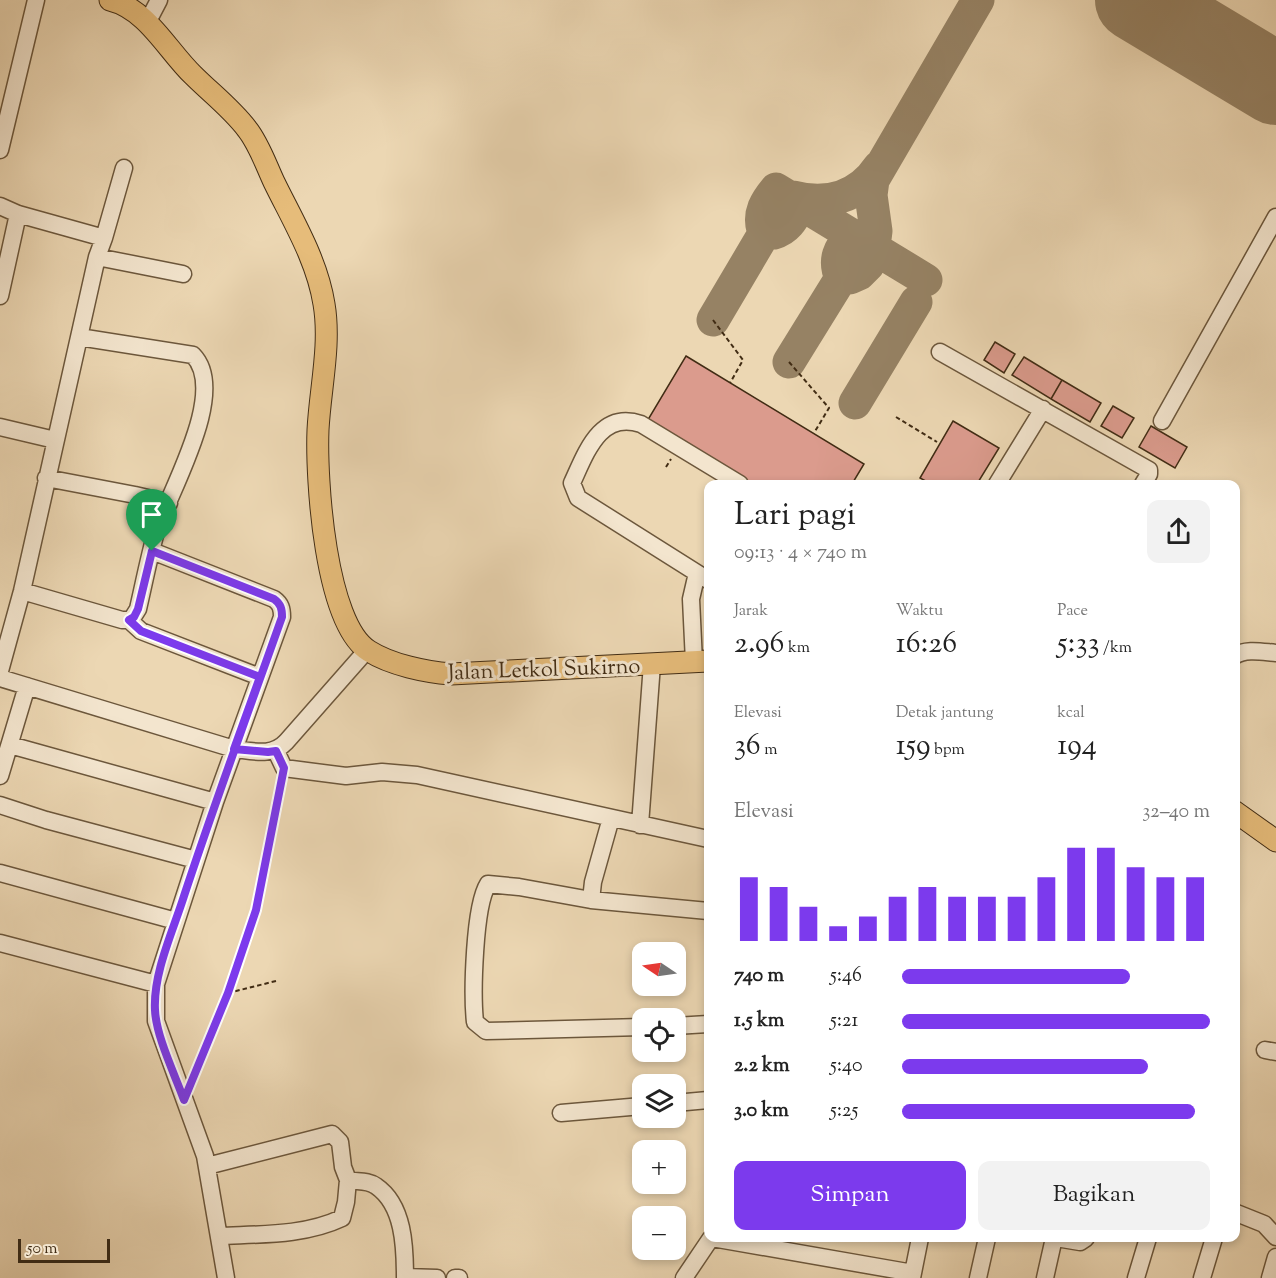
<!DOCTYPE html>
<html lang="id">
<head>
<meta charset="utf-8">
<style>
  body { margin:0; font-family:"Sorts Mill Goudy",serif; background:#f2f2f2; color:#222; height:100vh; display:flex; flex-direction:column; font-size:22px; white-space:nowrap }
  * { box-sizing:border-box; margin:0 }
  p { font-size:20px; color:#767676 }
  .icon { flex:none; width:33px; height:33px; fill:none; stroke:currentColor; stroke-width:2; stroke-linecap:round; stroke-linejoin:round }
  .map { position:relative; flex:1; overflow:hidden }
  .drawer { position:absolute; left:704px; top:480px; width:536px; height:762px; display:flex; flex-direction:column; background:#fff; border-radius:12px; box-shadow:0 3px 9px #0003 }
  .drawer>* { flex:none }
  .needle { width:39px; rotate:283deg }
  .fabs { position:absolute; left:632px; top:942px; display:grid; gap:12px }
  .fabs a { display:grid; place-items:center; width:54px; height:54px; border-radius:12px; background:#fff; box-shadow:0 3px 9px #0003; font-size:30px }
  .scale { position:absolute; left:18px; bottom:15px; width:92px; box-sizing:border-box; padding-left:6px; border:3px solid #412c14; border-top:0; font-size:16px; line-height:21px; white-space:nowrap; color:#412c14; -webkit-text-stroke:4px #f3e5ce; paint-order:stroke }
  .pin { position:absolute; display:grid; place-items:center; width:51px; height:51px; color:#fff; margin:-62px -26px; border-radius:50% 50% 50% 0; rotate:-45deg; box-shadow:0 0 6px #0007 }
  .pin .icon { rotate:45deg }
  .round { display:grid; place-items:center; flex:none; width:63px; height:63px; border-radius:12px; background:#f2f2f2 }
  .summary { display:flex; align-items:center; justify-content:space-between; height:102px; padding:0 30px }
  h1 { font-size:33px; font-weight:600; line-height:45px }
  .figures { display:grid; grid-template-columns:repeat(3,1fr); gap:9px; height:102px; padding:6px 30px }
  .figures div { display:grid; align-content:center }
  .figures b { font-size:30px; font-weight:600 }
  .figures small { font-size:16px; font-weight:400 }
  .figures p { font-size:16px }
  .chart { height:168px; padding:12px 30px }
  .chart p { display:flex; justify-content:space-between }
  .chart svg { width:100%; height:108px; margin-top:6px; stroke:#7c3aed; stroke-width:6 }
  .action { display:flex; gap:12px; margin-top:auto; padding:12px 30px }
  .action a { flex:1; height:69px; border-radius:12px; background:#7c3aed; color:#fff; font-size:24px; font-weight:600; line-height:69px; text-align:center }
  .action a+a { background:#f2f2f2; color:#222 }
  ul { padding:0 30px; list-style:none; font-size:20px }
  li { display:grid; grid-template-columns:96px 72px 1fr; align-items:center; height:45px }
  li i { height:15px; border-radius:8px; background:#7c3aed }
  .map>svg:first-child { display:block }
  .lines { fill:none; stroke-linecap:round; stroke-linejoin:round }
  .taxiway { stroke:#968264; stroke-width:33 }
  .runway { stroke:#968264; stroke-width:82 }
  .building { fill:#db9b8d; stroke:#412c14; stroke-width:1.5 }
  .minor-casing { stroke:#6c573c; stroke-width:19 }
  .major-casing { stroke:#412c14; stroke-width:23 }
  .path { stroke:#412c14; stroke-width:2; stroke-dasharray:4.5 3; stroke-linecap:butt }
  .minor { stroke:#f3e5ce; stroke-width:16 }
  .major { stroke:#e6bc7a; stroke-width:21 }
  .route-casing { stroke:#fff; stroke-width:12 }
  .route { stroke:#7c3aed; stroke-width:8 }
  .labels { text-anchor:middle; stroke-width:6; stroke-linejoin:round; paint-order:stroke }
  .street-label { font-size:22px; fill:#412c14; stroke:#f3e5ce }
</style>
</head>
<body>
<div class="map">
<svg width="1276" height="1278" viewBox="0 0 1276 1278">
  <rect width="100%" height="100%" fill="#ecd7b3"/>
  <filter id="stains"><feTurbulence type="fractalNoise" baseFrequency=".00333" numOctaves="4"/><feColorMatrix values="0 0 0 0 .2 0 0 0 0 .09 0 0 0 0 .02 0 0 0 .5 -.17"/></filter>
  <radialGradient id="worn" r=".72"><stop offset=".6" stop-color="#630" stop-opacity="0"/><stop offset="1" stop-color="#630" stop-opacity=".3"/></radialGradient>
  <g class="lines">
    <path class="taxiway" d="M 793,197 C 827,206 859,197 879,167
      M 801,204 C 794,216 789,229 774,233 L 763,230 C 758,213 766,201 776,189 L 926,280
      M 852,235 C 839,248 833,260 841,278 L 850,278 L 859,274 L 868,265 L 873,255 L 876,231 L 871,195 L 873,180 L 978,0
      M 713,320 L 765,232
      M 789,362 L 841,278
      M 855,403 L 916,302"/>
    <path class="runway" d="M 1136,0 L 1276,84"/>
  </g>
  <path class="building" d="M 995,342 L 1015,354 L 1004,373 L 984,360 Z
    M 686,356 L 864,464 L 852,484 L 748,484 L 646,423 Z
    M 1024,357 L 1062,380 L 1051,399 L 1012,375 Z
    M 1062,380 L 1101,403 L 1090,422 L 1051,399 Z
    M 1113,406 L 1134,418 L 1122,438 L 1101,426 Z
    M 953,421 L 999,448 L 977,484 L 931,484 L 920,478 Z
    M 1151,426 L 1187,447 L 1175,468 L 1139,447 Z"/>
  <g class="lines">
    <g class="minor-casing">
      <path id="minor" d="M 147,23 L 159,0
        M 0,150 L 36,0
        M 0,206 L 18,214 L 104,238 L 97,257 L 22,591 L 0,671
        M 104,238 L 124,168
        M 97,257 L 183,274
        M 0,296 L 18,214
        M 940,352 L 1149,470 L 1149,474 L 1143,484
        M 1162,421 L 1276,217
        M 0,427 L 55,440
        M 46,478 L 135,495 L 169,503
        M 997,484 L 1043,409
        M 152,551 L 274,599 C 281,604 282,609 282,617 L 215,802 L 156,984 L 156,1021 L 205,1156 L 226,1278
        M 708,580 L 578,498 L 572,483 C 586,453 600,410 641,424 L 740,484
        M 22,591 L 122,620 L 129,620 L 133,617 L 138,609 C 144,583 149,557 156,532 C 169,492 229,392 193,355 L 79,337
        M 129,620 L 141,631 L 260,677
        M 1234,656 C 1246,648 1263,652 1276,653
        M 694,662 L 691,599 L 697,573
        M 0,678 L 234,749 C 253,751 272,757 286,742 L 367,650
        M 10,745 L 215,802
        M 276,751 L 284,768 L 346,776 L 382,772 L 417,775 L 708,839
        M 0,776 L 27,686
        M 0,805 L 46,820 L 196,860
        M 611,818 L 593,882 L 591,900 L 708,911
        M 640,825 L 652,664
        M 0,873 L 176,921
        M 591,900 L 519,887 L 488,884 C 474,906 472,994 475,1022 L 486,1031 L 642,1027
        M 0,943 L 156,984
        M 675,1026 L 708,1024
        M 1265,1050 L 1276,1052
        M 675,1103 L 708,1100
        M 561,1113 L 642,1106
        M 207,1166 L 332,1134 L 340,1142 L 343,1167 L 348,1180 L 346,1202 L 342,1218 C 304,1236 260,1234 219,1236
        M 348,1180 C 357,1182 368,1180 376,1186 C 404,1205 405,1247 405,1278
        M 1234,1212 L 1264,1224 L 1276,1237
        M 712,1238 L 913,1273
        M 1056,1238 L 1080,1242 L 1086,1238
        M 405,1277 L 437,1278
        M 455,1278 L 459,1278
        M 684,1278 L 711,1238
        M 912,1278 L 920,1238
        M 978,1278 L 987,1238
        M 1045,1278 L 1054,1238
        M 1136,1278 L 1148,1238
        M 1202,1278 L 1214,1238
        M 1270,1278 L 1276,1257"/>
    </g>
    <g class="major-casing">
      <path id="major" d="M 110,0 C 147,9 167,50 193,75 C 211,93 232,109 247,129 C 259,144 266,165 274,182 C 293,221 317,260 324,304 C 331,345 320,389 318,430 C 316,479 325,624 369,651 C 391,665 426,672 451,674 L 708,661
        M 1234,811 L 1276,841"/>
    </g>
    <path class="path" d="M 713,320 L 743,360 L 730,383
      M 789,362 L 829,408 L 814,433
      M 896,417 L 937,442
      M 666,467 L 671,459
      M 228,993 L 276,981
      M 192,1081 L 228,993 L 256,910 L 280,782"/>
    <use href="#minor" class="minor"/>
    <use href="#major" class="major"/>
  </g>
  <g class="lines">
    <g class="route-casing">
      <path id="route" d="M 152,551 L 274,599 C 281,604 282,609 282,617 C 249,710 215,802 184,896 C 173,931 153,973 155,1010 C 156,1036 175,1075 184,1100 L 228,993 L 256,910 L 284,768 L 276,751 L 268,752 L 234,749 L 260,677 L 141,631 L 129,620 L 134,617 L 138,609 L 152,551"/>
    </g>
    <use href="#route" class="route"/>
  </g>
  <g class="labels">
    <g class="street-label">
      <text transform="translate(544 668) rotate(-2)" y="8">Jalan Letkol Sukirno</text>
    </g>
  </g>
  <rect width="100%" height="100%" filter="url(#stains)"/>
  <rect width="100%" height="100%" fill="url(#worn)"/>
</svg>
<div class="fabs">
<a><svg class="needle" viewBox="-14 -14 28 28"><path d="M0-13l5 13h-10z" fill="#e53935"/><path d="M0 13l5-13h-10z" fill="#767676"/></svg></a>
<a><svg class="icon" aria-label="locate" viewBox="0 0 24 24"><circle cx="12" cy="12" r="6"/><path d="M12 2v4M12 18v4M2 12h4M18 12h4"/></svg></a>
<a><svg class="icon" aria-label="layers" viewBox="0 0 24 24"><path d="M12 4l9 5-9 5-9-5zM3 14l9 5 9-5"/></svg></a>
<a>+</a>
<a>−</a>
</div>
<div class="scale">50 m</div>
<div class="pin" style="left:152px;top:551px;background:#1e9e55"><svg class="icon" aria-label="arrive" viewBox="0 0 24 24"><path d="M6 21V4h12l-3 4 3 4H6"/></svg></div>
<section class="drawer">
<div class="summary"><div><h1>Lari pagi</h1><p>09:13 · 4 × 740 m</p></div><a class="round"><svg class="icon" aria-label="share" viewBox="0 0 24 24"><path d="M12 15V3M7 8l5-5 5 5M5 13v7h14v-7"/></svg></a></div>
<div class="figures">
<div><p>Jarak</p><b>2.96<small> km</small></b></div>
<div><p>Waktu</p><b>16:26</b></div>
<div><p>Pace</p><b>5:33<small> /km</small></b></div>
</div>
<div class="figures">
<div><p>Elevasi</p><b>36<small> m</small></b></div>
<div><p>Detak jantung</p><b>159<small> bpm</small></b></div>
<div><p>kcal</p><b>194</b></div>
</div>
<div class="chart"><p><span>Elevasi</span>32–40 m</p>
<svg viewBox="0 0 160 44" preserveAspectRatio="none"><path d="M5 44V18M15 44V22M25 44V30M35 44V38M45 44V34M55 44V26M65 44V22M75 44V26M85 44V26M95 44V26M105 44V18M115 44V6M125 44V6M135 44V14M145 44V18M155 44V18"/></svg>
</div>
<ul>
<li><b>740 m</b>5:46<i style="width:74%"></i></li>
<li><b>1.5 km</b>5:21<i style="width:100%"></i></li>
<li><b>2.2 km</b>5:40<i style="width:80%"></i></li>
<li><b>3.0 km</b>5:25<i style="width:95%"></i></li>
</ul>
<div class="action"><a>Simpan</a><a>Bagikan</a></div>
</section>
</div>
</body>
</html>
